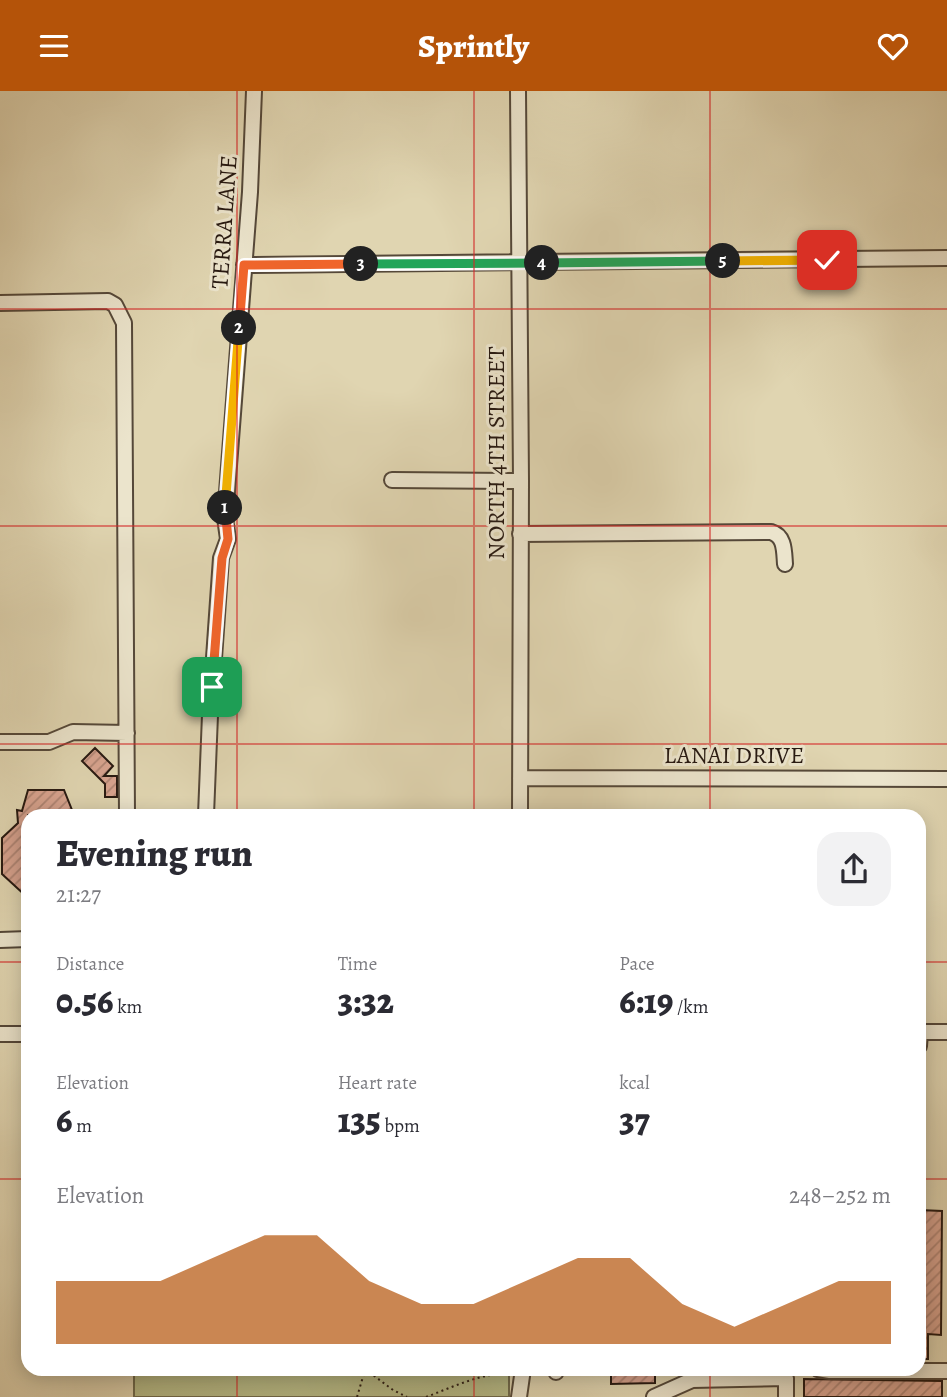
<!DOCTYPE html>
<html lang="en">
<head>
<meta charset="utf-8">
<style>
  body { margin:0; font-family:Alegreya,serif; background:#f2f2f3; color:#2b2b33; height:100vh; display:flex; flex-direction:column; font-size:26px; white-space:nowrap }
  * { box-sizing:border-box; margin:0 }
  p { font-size:23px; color:#7c7c81 }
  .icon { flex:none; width:38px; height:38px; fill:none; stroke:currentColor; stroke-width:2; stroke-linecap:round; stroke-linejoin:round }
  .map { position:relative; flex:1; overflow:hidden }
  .sheet { position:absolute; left:21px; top:718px; width:905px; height:567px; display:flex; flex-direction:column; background:#fff; border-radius:21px; box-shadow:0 4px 18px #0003 }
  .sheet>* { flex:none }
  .pin { position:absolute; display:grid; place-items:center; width:60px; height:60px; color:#fff; margin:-30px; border-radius:14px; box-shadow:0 4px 10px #0006 }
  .km { position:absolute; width:35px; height:35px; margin:-18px; border-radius:50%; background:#222; color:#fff; font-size:19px; line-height:35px; text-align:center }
  .round { display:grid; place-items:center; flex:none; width:74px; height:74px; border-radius:21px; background:#f2f2f3 }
  .summary { display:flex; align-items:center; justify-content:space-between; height:119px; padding:0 35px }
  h1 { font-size:38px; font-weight:800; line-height:52px }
  .metrics { display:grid; grid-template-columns:repeat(3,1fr); gap:10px; height:119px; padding:7px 35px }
  .metrics div { display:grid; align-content:center }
  .metrics b { font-size:35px; font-weight:800 }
  .metrics small { font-size:19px; font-weight:400 }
  .metrics p { font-size:19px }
  .chart { height:196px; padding:14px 35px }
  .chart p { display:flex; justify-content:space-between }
  .chart svg { width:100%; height:126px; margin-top:7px; fill:#b45309; opacity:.7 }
  header { display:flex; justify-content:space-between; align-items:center; height:91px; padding:0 35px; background:#b45309; color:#fff; font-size:32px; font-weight:800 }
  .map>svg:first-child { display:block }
  .green { fill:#b6bc89; stroke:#6e6a4d; stroke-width:2 }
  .building { fill:url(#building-hatch); stroke:#271911; stroke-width:2 }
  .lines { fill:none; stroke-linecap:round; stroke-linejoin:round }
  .minor-casing { stroke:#554839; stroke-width:18 }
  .path { stroke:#271911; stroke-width:2; stroke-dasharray:2 3.5; stroke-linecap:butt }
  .minor { stroke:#ebe4cc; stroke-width:14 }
  .split-1-casing { stroke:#fff; stroke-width:14 }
  .split-2-casing { stroke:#fff; stroke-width:14 }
  .split-3-casing { stroke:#fff; stroke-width:14 }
  .split-4-casing { stroke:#fff; stroke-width:14 }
  .split-5-casing { stroke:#fff; stroke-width:14 }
  .split-6-casing { stroke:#fff; stroke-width:14 }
  .split-1 { stroke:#f0652b; stroke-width:9 }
  .split-2 { stroke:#f5b400; stroke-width:9 }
  .split-3 { stroke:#f0652b; stroke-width:9 }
  .split-4 { stroke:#22a559; stroke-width:9 }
  .split-5 { stroke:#22a559; stroke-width:9 }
  .split-6 { stroke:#f5b400; stroke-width:9 }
  .grid { fill:none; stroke:#d62828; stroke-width:2; stroke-opacity:0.55 }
  .labels { text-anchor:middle; stroke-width:6; stroke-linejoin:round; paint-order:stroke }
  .street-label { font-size:24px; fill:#271911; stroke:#ebe4cc }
</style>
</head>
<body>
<header><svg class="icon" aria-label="menu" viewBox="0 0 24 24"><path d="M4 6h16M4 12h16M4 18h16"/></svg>Sprintly<svg class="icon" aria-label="heart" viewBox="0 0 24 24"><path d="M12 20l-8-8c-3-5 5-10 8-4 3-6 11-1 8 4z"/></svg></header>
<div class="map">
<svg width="947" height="1306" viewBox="0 0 947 1306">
  <defs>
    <pattern id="building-hatch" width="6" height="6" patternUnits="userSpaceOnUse" patternTransform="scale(1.75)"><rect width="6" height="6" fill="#d9a490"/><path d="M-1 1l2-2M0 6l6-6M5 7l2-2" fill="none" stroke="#b08574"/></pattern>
  </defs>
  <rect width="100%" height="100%" fill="#e0d5b1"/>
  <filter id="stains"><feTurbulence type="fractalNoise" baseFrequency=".00286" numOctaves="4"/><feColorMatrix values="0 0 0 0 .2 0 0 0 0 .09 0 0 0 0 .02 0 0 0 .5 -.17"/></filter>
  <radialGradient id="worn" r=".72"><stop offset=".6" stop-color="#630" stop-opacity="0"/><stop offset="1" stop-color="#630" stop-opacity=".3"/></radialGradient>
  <path class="green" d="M 134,1278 L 509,1278 L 509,1306 L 134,1306 Z"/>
  <path class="building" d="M 95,657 L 113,675 L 104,685 L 117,685 L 117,706 L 105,706 L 105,693 L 82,670 Z
    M 28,699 L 64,699 L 74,724 L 28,724 L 28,807 L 2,783 L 2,747 L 18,732 L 17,719 L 22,720 Z
    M 919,1119 L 942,1120 L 941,1244 L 928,1243 L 928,1268 L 919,1268 Z
    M 611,1278 L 655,1278 L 655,1292 L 611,1293 Z
    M 804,1288 L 942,1290 L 942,1306 L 804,1306 Z"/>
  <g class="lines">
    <g class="minor-casing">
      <path id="minor" d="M 518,0 L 521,390 L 520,724
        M 244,174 L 947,167
        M 0,212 L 108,210 L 115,214 L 124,232 L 127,724
        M 392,389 L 521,390
        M 520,443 L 771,441 C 785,445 784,460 785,473
        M 0,651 L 49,651 L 73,641 L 127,642
        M 520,687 L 947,688
        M 206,724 L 210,624 L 221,467 L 228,448 L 225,427 L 250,101 L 254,0
        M 0,849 L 28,848
        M 919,941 L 947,941
        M 0,943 L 28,943
        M 919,955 L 920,941
        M 556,1278 L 556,1281
        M 818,1278 L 830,1280 L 947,1280
        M 519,1306 L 523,1278
        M 654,1306 L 692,1289 L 786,1287 L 786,1306"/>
    </g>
    <path class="path" d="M 365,1278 L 393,1299 L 407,1306
      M 357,1306 L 365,1279
      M 426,1306 C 453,1296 479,1283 508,1282"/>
    <use href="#minor" class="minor"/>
  </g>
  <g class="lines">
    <g class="split-1-casing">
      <path id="split-1" d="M 212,596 L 222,467 L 228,448 L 225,417"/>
    </g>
    <g class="split-2-casing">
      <path id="split-2" d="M 225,417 L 239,237"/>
    </g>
    <g class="split-3-casing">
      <path id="split-3" d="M 239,237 L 244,174 L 361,173"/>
    </g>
    <g class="split-4-casing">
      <path id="split-4" d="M 361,173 L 542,172"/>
    </g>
    <g class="split-5-casing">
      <path id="split-5" d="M 542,172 L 723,170"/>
    </g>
    <g class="split-6-casing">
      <path id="split-6" d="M 723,170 L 827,169"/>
    </g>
    <use href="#split-1" class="split-1"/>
    <use href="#split-2" class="split-2"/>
    <use href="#split-3" class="split-3"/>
    <use href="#split-4" class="split-4"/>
    <use href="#split-5" class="split-5"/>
    <use href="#split-6" class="split-6"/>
  </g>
  <path class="grid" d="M 237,0 L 237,724M 474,0 L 474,724M 710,0 L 710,724M 0,218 L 947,218M 0,435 L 947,435M 0,653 L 947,653M 0,871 L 28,871M 919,871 L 947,871M 0,1088 L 28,1088M 919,1088 L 947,1088M 237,1278 L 237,1306M 474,1278 L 474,1306M 710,1278 L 710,1306"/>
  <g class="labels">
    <g class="street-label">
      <text transform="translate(224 131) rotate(-86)" y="8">TERRA LANE</text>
      <text transform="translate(496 362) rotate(-90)" y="8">NORTH 4TH STREET</text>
      <text x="734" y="672">LANAI DRIVE</text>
    </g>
  </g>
  <rect width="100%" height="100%" filter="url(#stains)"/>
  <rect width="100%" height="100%" fill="url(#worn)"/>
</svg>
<div class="pin" style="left:212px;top:596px;background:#1e9e55"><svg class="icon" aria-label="arrive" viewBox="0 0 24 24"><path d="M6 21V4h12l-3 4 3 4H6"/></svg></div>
<div class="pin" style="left:827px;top:169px;background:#d93025"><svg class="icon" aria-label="check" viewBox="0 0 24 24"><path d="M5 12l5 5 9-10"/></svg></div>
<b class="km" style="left:225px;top:417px">1</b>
<b class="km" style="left:239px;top:237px">2</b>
<b class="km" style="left:361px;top:173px">3</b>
<b class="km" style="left:542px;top:172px">4</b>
<b class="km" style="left:723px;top:170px">5</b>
<section class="sheet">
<div class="summary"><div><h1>Evening run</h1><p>21:27</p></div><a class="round"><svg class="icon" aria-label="share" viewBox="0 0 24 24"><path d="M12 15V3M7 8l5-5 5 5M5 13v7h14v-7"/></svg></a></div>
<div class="metrics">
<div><p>Distance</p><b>0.56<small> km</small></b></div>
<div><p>Time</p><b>3:32</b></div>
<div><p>Pace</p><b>6:19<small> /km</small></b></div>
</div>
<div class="metrics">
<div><p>Elevation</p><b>6<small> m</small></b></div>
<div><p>Heart rate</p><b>135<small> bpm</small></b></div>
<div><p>kcal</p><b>37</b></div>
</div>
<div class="chart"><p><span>Elevation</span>248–252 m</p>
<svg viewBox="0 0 160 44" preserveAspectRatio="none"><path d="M0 44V22L10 22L20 22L30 14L40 6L50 6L60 22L70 30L80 30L90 22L100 14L110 14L120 30L130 38L140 30L150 22L160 22V44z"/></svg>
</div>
</section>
</div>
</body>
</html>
